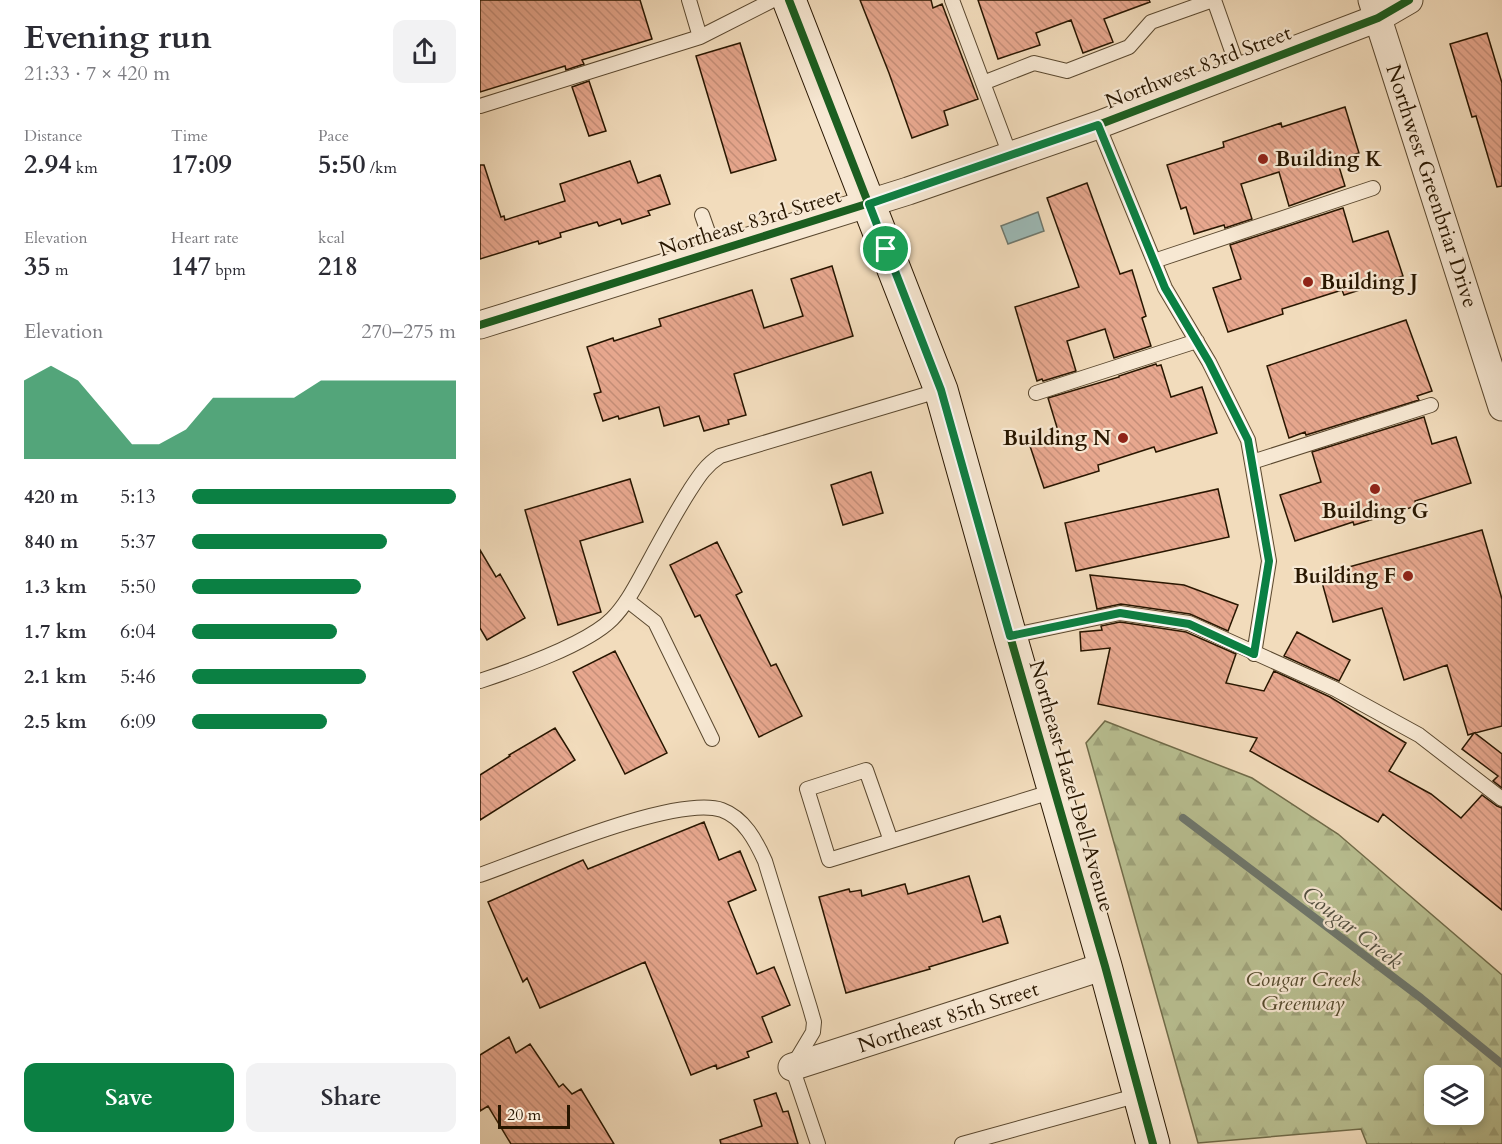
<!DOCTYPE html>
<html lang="en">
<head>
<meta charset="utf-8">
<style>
  body { margin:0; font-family:Cardo,serif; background:#f2f2f3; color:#2b2b33; height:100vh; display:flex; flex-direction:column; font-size:22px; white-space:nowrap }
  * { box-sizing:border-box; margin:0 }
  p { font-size:20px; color:#7c7c81 }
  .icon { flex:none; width:33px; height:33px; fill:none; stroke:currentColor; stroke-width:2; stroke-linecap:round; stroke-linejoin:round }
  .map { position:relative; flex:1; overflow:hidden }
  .side { display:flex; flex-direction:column; background:#fff; width:480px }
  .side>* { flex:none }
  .tools { position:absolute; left:944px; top:1065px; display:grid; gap:12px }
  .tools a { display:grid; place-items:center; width:60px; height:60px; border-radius:12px; background:#fff; box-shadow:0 3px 9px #0003; font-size:30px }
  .scale { position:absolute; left:18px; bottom:15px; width:72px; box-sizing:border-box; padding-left:6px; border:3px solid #281600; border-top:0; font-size:16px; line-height:21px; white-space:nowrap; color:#281600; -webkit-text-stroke:4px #f7e8d3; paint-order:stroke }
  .pin { position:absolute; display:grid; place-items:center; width:51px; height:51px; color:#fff; margin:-26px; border:3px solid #fff; border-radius:50%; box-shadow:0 2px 6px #0007 }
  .round { display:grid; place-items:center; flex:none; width:63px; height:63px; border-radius:12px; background:#f2f2f3 }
  .summary { display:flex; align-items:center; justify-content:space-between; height:102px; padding:0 24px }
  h1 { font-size:33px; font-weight:800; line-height:45px }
  .figures { display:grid; grid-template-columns:repeat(3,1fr); gap:9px; height:102px; padding:6px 24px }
  .figures div { display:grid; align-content:center }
  .figures b { font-size:26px; font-weight:800 }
  .figures small { font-size:16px; font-weight:400 }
  .figures p { font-size:16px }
  .chart { height:168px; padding:12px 24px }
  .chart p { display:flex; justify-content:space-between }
  .chart svg { width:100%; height:108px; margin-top:6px; fill:#0b8043; opacity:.7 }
  .button { display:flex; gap:12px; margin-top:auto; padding:12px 24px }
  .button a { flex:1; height:69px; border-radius:12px; background:#0b8043; color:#fff; font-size:24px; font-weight:800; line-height:69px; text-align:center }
  .button a+a { background:#f2f2f3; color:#2b2b33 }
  ul { padding:0 24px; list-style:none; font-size:20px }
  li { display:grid; grid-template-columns:96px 72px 1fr; align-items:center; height:45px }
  li i { height:15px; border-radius:8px; background:#0b8043 }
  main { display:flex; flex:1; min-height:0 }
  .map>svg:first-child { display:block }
  .forest { fill:url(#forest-firs); stroke:#706b49; stroke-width:1.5; fill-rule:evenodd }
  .water { fill:#9cbab7; stroke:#6e786e; stroke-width:1.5 }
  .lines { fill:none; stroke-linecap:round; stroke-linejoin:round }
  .stream { stroke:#6e786e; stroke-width:8 }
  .building { fill:url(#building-back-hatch); stroke:#281600; stroke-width:1.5 }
  .service-casing { stroke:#5a482f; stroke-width:16 }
  .minor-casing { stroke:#5a482f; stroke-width:29 }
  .secondary-casing { stroke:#281600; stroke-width:35 }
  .service { stroke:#f7e8d3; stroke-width:14 }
  .minor { stroke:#f7e8d3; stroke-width:27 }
  .secondary { stroke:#f7e8d3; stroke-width:33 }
  .cycleway-casing { stroke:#f7e8d3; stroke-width:11 }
  .cycleway { stroke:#1b5e20; stroke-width:8 }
  .route-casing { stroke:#fff; stroke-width:12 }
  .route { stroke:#0b8043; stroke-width:8 }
  .poi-dot { fill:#8f2418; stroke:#f7e8d3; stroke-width:2 }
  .labels { text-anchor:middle; stroke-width:4.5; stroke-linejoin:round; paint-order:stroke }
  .street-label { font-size:21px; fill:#281600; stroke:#f7e8d3 }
  .poi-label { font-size:21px; font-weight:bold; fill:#281600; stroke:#f7e8d3; text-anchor:start }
  .park-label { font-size:21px; font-style:italic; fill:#54492c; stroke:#f7e8d3 }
  .water-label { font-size:22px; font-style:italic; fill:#514f40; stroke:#f7e8d3 }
</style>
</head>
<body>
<main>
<section class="side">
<div class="summary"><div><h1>Evening run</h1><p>21:33 · 7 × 420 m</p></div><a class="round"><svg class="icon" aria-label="share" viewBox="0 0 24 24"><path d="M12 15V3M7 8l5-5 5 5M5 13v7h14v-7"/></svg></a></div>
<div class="figures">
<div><p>Distance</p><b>2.94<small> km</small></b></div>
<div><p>Time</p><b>17:09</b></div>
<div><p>Pace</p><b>5:50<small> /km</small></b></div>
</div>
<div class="figures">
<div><p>Elevation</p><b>35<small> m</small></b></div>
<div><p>Heart rate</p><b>147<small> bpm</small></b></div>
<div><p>kcal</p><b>218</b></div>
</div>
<div class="chart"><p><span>Elevation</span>270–275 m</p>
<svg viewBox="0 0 160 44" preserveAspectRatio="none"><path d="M0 44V12L10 6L20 12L30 25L40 38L50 38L60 32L70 19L80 19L90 19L100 19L110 12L120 12L130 12L140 12L150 12L160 12V44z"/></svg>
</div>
<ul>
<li><b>420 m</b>5:13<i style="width:100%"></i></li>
<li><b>840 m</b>5:37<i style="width:74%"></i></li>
<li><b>1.3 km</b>5:50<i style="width:64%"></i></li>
<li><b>1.7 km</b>6:04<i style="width:55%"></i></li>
<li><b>2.1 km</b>5:46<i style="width:66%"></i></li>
<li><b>2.5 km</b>6:09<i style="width:51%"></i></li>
</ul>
<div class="button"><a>Save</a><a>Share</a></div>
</section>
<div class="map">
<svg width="1022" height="1144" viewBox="0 0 1022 1144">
  <defs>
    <pattern id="forest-firs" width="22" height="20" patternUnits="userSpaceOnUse" patternTransform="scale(1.5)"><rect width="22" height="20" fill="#b9c092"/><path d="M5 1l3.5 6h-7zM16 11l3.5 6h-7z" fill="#9fa47c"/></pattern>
    <pattern id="building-back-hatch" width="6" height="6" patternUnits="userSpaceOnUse" patternTransform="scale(1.5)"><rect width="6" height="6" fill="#e7a78e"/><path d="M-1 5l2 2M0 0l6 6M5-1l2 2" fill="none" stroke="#c68f79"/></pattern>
  </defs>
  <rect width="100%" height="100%" fill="#f2dcbc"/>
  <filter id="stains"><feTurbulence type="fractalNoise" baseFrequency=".00333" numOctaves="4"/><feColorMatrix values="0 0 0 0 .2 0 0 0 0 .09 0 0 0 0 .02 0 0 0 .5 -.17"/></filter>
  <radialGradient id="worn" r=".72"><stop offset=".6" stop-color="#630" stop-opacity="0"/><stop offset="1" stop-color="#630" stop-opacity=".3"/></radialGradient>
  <path class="forest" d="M 625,721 L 772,778 L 858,834 L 1022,975 L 1022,1144 L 887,1144 L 881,1129 L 718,1143 L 606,743 ZM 954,1076 L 993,1076 L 993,1114 L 954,1114 Z"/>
  <path class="water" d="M 558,212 L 564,231 L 528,244 L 521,226 Z"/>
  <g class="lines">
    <path class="stream" d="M 703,818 L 941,998 L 1022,1064"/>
  </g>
  <path class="building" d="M 0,0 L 160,0 L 172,39 L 102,60 L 104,64 L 86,70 L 85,66 L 0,92 Z
    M 380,0 L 451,0 L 453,8 L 462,4 L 498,99 L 464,111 L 468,125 L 432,138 L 409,73 Z
    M 498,0 L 669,0 L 670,2 L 624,19 L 633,42 L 603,53 L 591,20 L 556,33 L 560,45 L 518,59 Z
    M 1007,33 L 1022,83 L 1022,186 L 1017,187 L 996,116 L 992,117 L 970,44 Z
    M 260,43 L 296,160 L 251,173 L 216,56 Z
    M 109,81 L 126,131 L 109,136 L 92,87 Z
    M 865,107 L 879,153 L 857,160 L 865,186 L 809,206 L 799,172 L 761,184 L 772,219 L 745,228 L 744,225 L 714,234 L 706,207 L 701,209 L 687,165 L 744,147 L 743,142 L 801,123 L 802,127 Z
    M 150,161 L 158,183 L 180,175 L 190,204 L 168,211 L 170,215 L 142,224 L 140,219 L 119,226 L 117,222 L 80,233 L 81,237 L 59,244 L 58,241 L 0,259 L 0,165 L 4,165 L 21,217 L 24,216 L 25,220 L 85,201 L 80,184 Z
    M 607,183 L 640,274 L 652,270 L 666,316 L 662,318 L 671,346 L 634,358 L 625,329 L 587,341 L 596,371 L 563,381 L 562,379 L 557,381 L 535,307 L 599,287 L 567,198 Z
    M 863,208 L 873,242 L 908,231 L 923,276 L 864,295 L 862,290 L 802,309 L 803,314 L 748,332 L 733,288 L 761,279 L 750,245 Z
    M 352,266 L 373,336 L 254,374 L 266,415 L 248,420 L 249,424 L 224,431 L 219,416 L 184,426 L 179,407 L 139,419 L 138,416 L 123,421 L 114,394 L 121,392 L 107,347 L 133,338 L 134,341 L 181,326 L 179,319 L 272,290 L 284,328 L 323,316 L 311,279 Z
    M 926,320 L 952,391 L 937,396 L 939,400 L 826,435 L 825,432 L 809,438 L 787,366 Z
    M 676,364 L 677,366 L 681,365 L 691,397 L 722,387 L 737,433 L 676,452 L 674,447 L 618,465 L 619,471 L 564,488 L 549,443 L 579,434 L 568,398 L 639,377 L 639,376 Z
    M 944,417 L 952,444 L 976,437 L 991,483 L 935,501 L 936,506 L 874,525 L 873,522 L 815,541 L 800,495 L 841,482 L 832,452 Z
    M 391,472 L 403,513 L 363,525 L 351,485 Z
    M 150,479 L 163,522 L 100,541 L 121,612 L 78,625 L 45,510 Z
    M 738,489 L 749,537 L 596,571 L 585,523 Z
    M 1002,530 L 1022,599 L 1022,726 L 995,733 L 1022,754 L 1022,788 L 1013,781 L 1018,776 L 982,749 L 994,733 L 988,735 L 967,665 L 924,680 L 902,608 L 853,622 L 840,575 Z
    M 237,542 L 262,592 L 256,595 L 291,666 L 296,664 L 322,716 L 279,737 L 220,615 L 215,617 L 190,565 Z
    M 0,550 L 16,577 L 20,574 L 45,618 L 7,640 L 0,628 Z
    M 610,575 L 704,585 L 758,605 L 748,631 L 710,614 L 641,604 L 617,609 Z
    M 640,622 L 706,632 L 756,654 L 746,683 L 784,691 L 794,671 L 850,697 L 926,743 L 909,771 L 951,794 L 981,818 L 1002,795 L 1017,806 L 1022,808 L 1022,910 L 903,814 L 898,822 L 770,751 L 777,738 L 618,704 L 630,648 L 601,651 L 600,632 L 622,630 L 621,626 Z
    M 817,632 L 870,660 L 859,681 L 804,656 Z
    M 135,651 L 187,753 L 145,774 L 93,672 Z
    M 75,728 L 95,760 L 0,820 L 0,775 L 30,756 L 29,755 Z
    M 224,822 L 239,860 L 260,851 L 276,890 L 248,902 L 277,974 L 294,967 L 310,1005 L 282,1017 L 292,1042 L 267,1052 L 269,1057 L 237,1069 L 236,1065 L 211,1075 L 165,962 L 60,1008 L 47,978 L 43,982 L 8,902 L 103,860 L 108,869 Z
    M 489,876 L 503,922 L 520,916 L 528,943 L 449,967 L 450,969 L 366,993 L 339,897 L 369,889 L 370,892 L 381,890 L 382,896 L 425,884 L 428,894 Z
    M 29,1037 L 36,1053 L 50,1044 L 79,1087 L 83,1084 L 92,1094 L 101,1089 L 134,1144 L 31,1144 L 8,1106 L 0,1111 L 0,1055 Z
    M 296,1093 L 303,1112 L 308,1111 L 318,1144 L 241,1144 L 240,1140 L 282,1126 L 274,1100 Z"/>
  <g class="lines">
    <g class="service-casing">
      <path id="service" d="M 209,0 L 220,37 L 293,0
        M 472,0 L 530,155
        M 734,0 L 759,71
        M 503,83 L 554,63 L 587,71 L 649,47 L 671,22 L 733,0
        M 0,106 L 220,37
        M 618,125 L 685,288 L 729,362 L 768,440 L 789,561 L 774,654
        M 222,215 L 235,252
        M 674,261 L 893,188
        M 556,393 L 717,341
        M 772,462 L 951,405
        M 147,600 L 175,622 L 232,739
        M 530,636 L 640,613 L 709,623 L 855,689 L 939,735 L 1022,799
        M 0,681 C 36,669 106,645 132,619 C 146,605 155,587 165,569 C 179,543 194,515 210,490 C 219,476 226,465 240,456 L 461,390
        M 411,841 L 386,770 L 327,789 L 349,860 L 574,791
        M 0,875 C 49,858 197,794 242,810 C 264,818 276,841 285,861 L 330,1008 L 334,1022 L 333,1032 L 312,1067 L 338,1144
        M 482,1144 L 659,1095"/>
    </g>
    <g class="minor-casing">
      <path id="minor" d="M 892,0 L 1022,407
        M 0,325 L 428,191 L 618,125 L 898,18 L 929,0
        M 312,1067 L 625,966"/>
    </g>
    <g class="secondary-casing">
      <path id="secondary" d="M 309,0 L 461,390 L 530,636 L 625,966 L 673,1144"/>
    </g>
    <use href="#service" class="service"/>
    <use href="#minor" class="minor"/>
    <use href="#secondary" class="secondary"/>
    <g class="cycleway-casing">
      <path id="cycleway" d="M 309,0 L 461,390 L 530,636 L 625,966 L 673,1144
        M 0,325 L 428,191 L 618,125 L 898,18 L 929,0"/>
    </g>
    <use href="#cycleway" class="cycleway"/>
  </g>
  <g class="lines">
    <g class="route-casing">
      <path id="route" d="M 618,125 L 685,288 L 729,362 L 768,440 L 789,561 L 774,654 L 709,624 L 640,613 L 530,636 L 461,390 L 389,204 Z"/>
    </g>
    <use href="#route" class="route"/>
  </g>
  <g class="poi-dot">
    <circle cx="783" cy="159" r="6"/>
    <circle cx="828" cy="282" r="6"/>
    <circle cx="643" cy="438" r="6"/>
    <circle cx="895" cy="489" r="6"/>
    <circle cx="928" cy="576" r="6"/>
  </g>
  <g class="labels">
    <g class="street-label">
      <text transform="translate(718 67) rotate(-21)" y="7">Northwest 83rd Street</text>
      <text transform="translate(952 186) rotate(72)" y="7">Northwest Greenbriar Drive</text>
      <text transform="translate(270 222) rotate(-17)" y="7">Northeast 83rd Street</text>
      <text transform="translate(592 786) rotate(74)" y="7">Northeast Hazel Dell Avenue</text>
      <text transform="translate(468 1017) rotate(-18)" y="7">Northeast 85th Street</text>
    </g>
    <g class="poi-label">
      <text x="795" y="166">Building K</text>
      <text x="840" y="289">Building J</text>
      <text x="631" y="445" text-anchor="end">Building N</text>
      <text x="895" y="518" text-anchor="middle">Building G</text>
      <text x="916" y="583" text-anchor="end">Building F</text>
    </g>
    <g class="park-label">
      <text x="823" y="986">Cougar Creek<tspan x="823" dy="24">Greenway</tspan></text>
    </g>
    <g class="water-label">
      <text transform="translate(873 927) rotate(38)" y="8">Cougar Creek</text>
    </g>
  </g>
  <rect width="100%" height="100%" filter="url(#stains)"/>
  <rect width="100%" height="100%" fill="url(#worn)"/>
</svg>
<div class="tools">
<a><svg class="icon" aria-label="layers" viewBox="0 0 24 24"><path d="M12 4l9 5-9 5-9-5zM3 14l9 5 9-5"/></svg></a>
</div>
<div class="scale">20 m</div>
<div class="pin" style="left:406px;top:249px;background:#1e9e55"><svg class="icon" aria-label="arrive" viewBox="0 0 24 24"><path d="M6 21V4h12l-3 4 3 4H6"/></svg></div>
</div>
</main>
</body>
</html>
